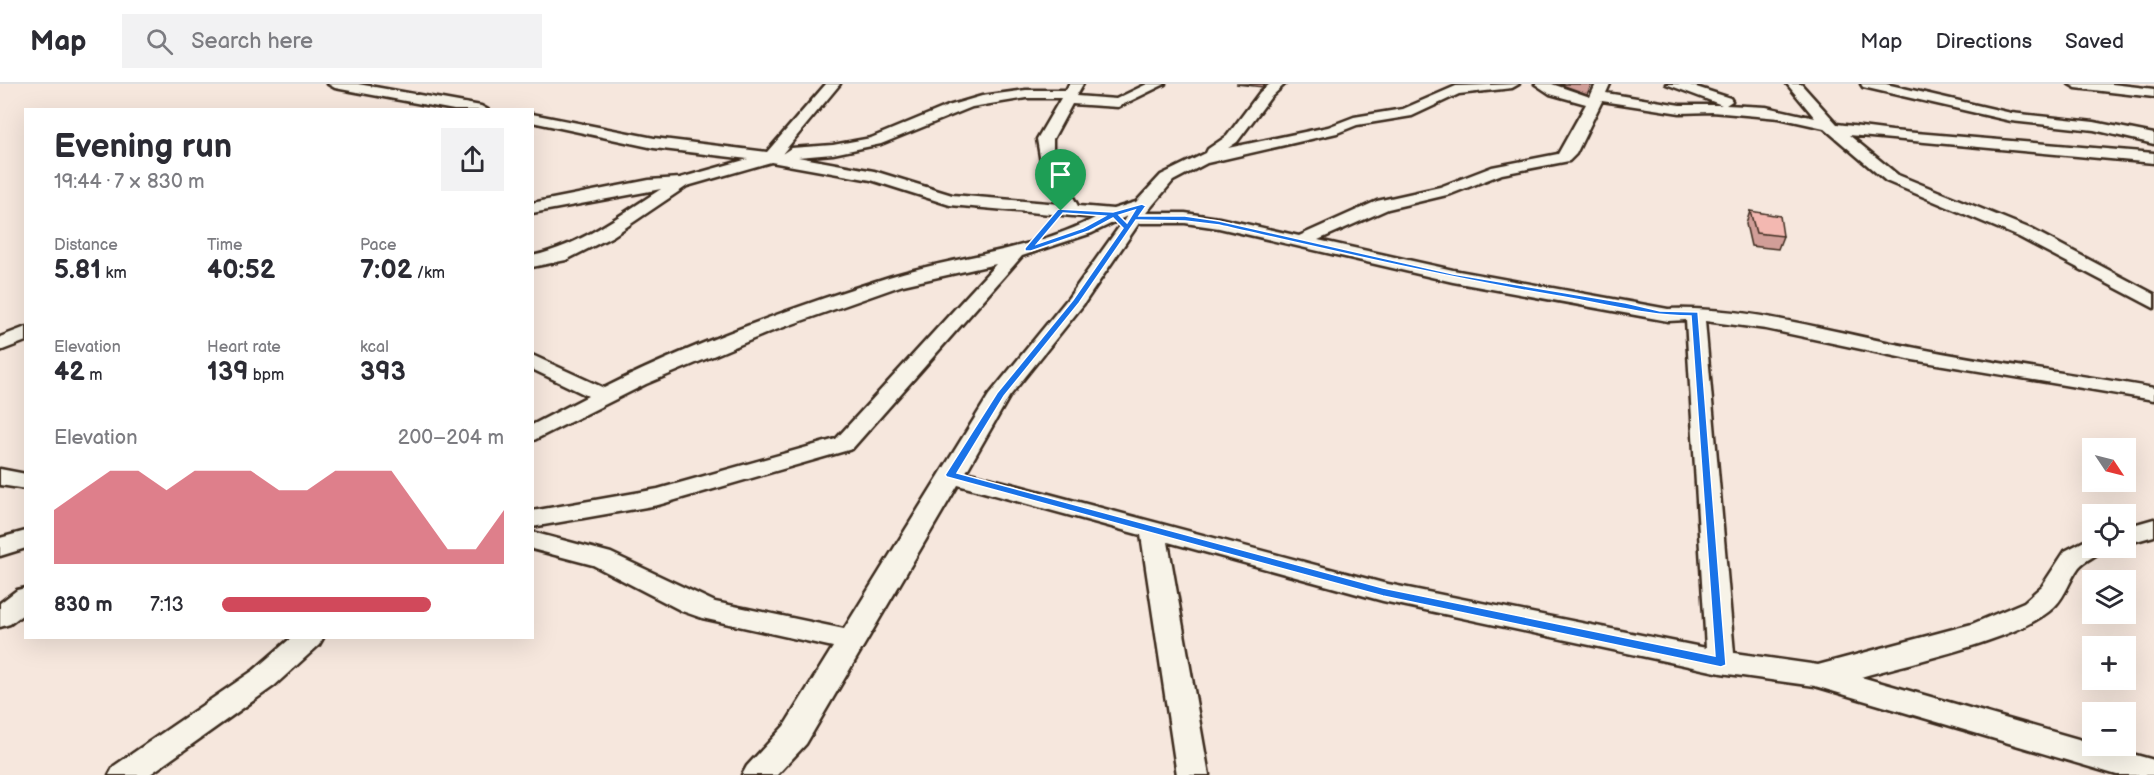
<!DOCTYPE html>
<html lang="en">
<head>
<meta charset="utf-8">
<style>
  body { margin:0; font-family:"Balsamiq Sans",sans-serif; background:#f2f2f3; color:#2b2b33; height:100vh; display:flex; flex-direction:column; font-size:22px; white-space:nowrap }
  * { box-sizing:border-box; margin:0 }
  p { font-size:20px; color:#7c7c81 }
  .icon { flex:none; width:33px; height:33px; fill:none; stroke:currentColor; stroke-width:2; stroke-linecap:round; stroke-linejoin:round }
  .map { position:relative; flex:1; overflow:hidden }
  .sheet { position:absolute; left:24px; top:24px; width:510px; height:531px; display:flex; flex-direction:column; background:#fff; border-radius:0px; box-shadow:0 6px 24px #0002 }
  .sheet>* { flex:none }
  .needle { width:39px; rotate:125deg }
  .tools { position:absolute; left:2082px; top:354px; display:grid; gap:12px }
  .tools a { display:grid; place-items:center; width:54px; height:54px; border-radius:0px; background:#fff; box-shadow:0 6px 24px #0002; font-size:30px }
  .pin { position:absolute; display:grid; place-items:center; width:51px; height:51px; color:#fff; margin:-62px -26px; border-radius:50% 50% 50% 0; rotate:-45deg; box-shadow:0 0 6px #0007 }
  .pin .icon { rotate:45deg }
  .round { display:grid; place-items:center; flex:none; width:63px; height:63px; border-radius:0px; background:#f2f2f3 }
  .head { display:flex; align-items:center; justify-content:space-between; height:102px; padding:0 30px }
  h1 { font-size:33px; font-weight:700; line-height:45px }
  .stats { display:grid; grid-template-columns:repeat(3,1fr); gap:9px; height:102px; padding:6px 30px }
  .stats div { display:grid; align-content:center }
  .stats b { font-size:26px; font-weight:700 }
  .stats small { font-size:16px; font-weight:400 }
  .stats p { font-size:16px }
  .chart { height:168px; padding:12px 30px }
  .chart p { display:flex; justify-content:space-between }
  .chart svg { width:100%; height:108px; margin-top:6px; fill:#d1495b; opacity:.7 }
  ul { padding:0 30px; list-style:none; font-size:20px }
  li { display:grid; grid-template-columns:96px 72px 1fr; align-items:center; height:45px }
  li i { height:15px; border-radius:8px; background:#d1495b }
  header { display:flex; align-items:center; gap:36px; box-sizing:border-box; height:84px; padding:0 30px; background:#fff; border-bottom:2px solid #e1e1e2 }
  header strong { font-size:28px }
  nav { display:flex; gap:33px; margin-inline-start:auto; font-size:21px }
  .search { width:420px; height:54px; background:#f2f2f3; display:flex; align-items:center; gap:15px; box-sizing:border-box; padding:0 21px; border-radius:0px; color:#7c7c81; font-size:22px }
  .map>svg:first-child { display:block }
  .lines { fill:none; stroke-linecap:round; stroke-linejoin:round }
  .minor-casing { stroke:#3b2a1e; stroke-width:5 }
  .minor { fill:#f7f3e8; fill-rule:evenodd }
  .wall { fill:#d19e98; stroke:#3b2a1e; stroke-width:1.5 }
  .building { fill:#f3b8b1; stroke:#3b2a1e; stroke-width:1.5 }
  .route { fill:#1a73e8; stroke:#fff; stroke-width:1.5; fill-rule:evenodd }
</style>
</head>
<body>
<header>
<strong>Map</strong>
<div class="search"><svg class="icon" aria-label="search" viewBox="0 0 24 24"><circle cx="10" cy="10" r="6"/><path d="M15 15l6 6"/></svg>Search here</div>
<nav><a>Map</a><a>Directions</a><a>Saved</a></nav>
</header>
<div class="map">
<svg width="2154" height="691" viewBox="0 0 2154 691">
  <rect width="100%" height="100%" fill="#f6e7dd"/>
  <filter id="ink" filterUnits="userSpaceOnUse"><feTurbulence type="fractalNoise" baseFrequency=".0167" numOctaves="2"/><feDisplacementMap in="SourceGraphic" scale="12" xChannelSelector="R" yChannelSelector="G"/><feConvolveMatrix kernelMatrix="1 2 1 2 8 2 1 2 1" color-interpolation-filters="sRGB"/></filter>
  <g filter="url(#ink)">
    <g class="lines">
      <g class="minor-casing">
        <path id="minor" d="M 328,0 L 358,0 L 481,22 L 488,26 L 454,26 L 335,4 Z
          M 826,0 L 840,0 L 782,70 L 791,64 L 833,61 L 871,54 L 948,22 L 982,12 L 1026,6 L 1066,6 L 1069,0 L 1083,0 L 1076,12 L 1116,15 L 1147,0 L 1165,0 L 1118,23 L 1072,20 L 1053,55 L 1053,64 L 1062,93 L 1078,122 L 1113,125 L 1136,118 L 1161,91 L 1206,69 L 1208,65 L 1227,52 L 1260,8 L 1270,0 L 1285,0 L 1270,14 L 1237,58 L 1228,64 L 1328,43 L 1354,33 L 1403,25 L 1456,2 L 1519,0 L 1512,4 L 1459,10 L 1412,32 L 1357,41 L 1337,49 L 1207,79 L 1173,97 L 1146,129 L 1185,129 L 1219,134 L 1299,152 L 1377,117 L 1440,103 L 1492,83 L 1558,70 L 1586,20 L 1550,10 L 1535,0 L 1552,0 L 1590,13 L 1596,0 L 1610,0 L 1606,9 L 1680,21 L 1722,21 L 1666,0 L 1687,0 L 1730,14 L 1732,17 L 1726,21 L 1766,23 L 1815,34 L 1787,0 L 1801,0 L 1837,40 L 1892,47 L 2154,69 L 2154,79 L 1849,51 L 1898,91 L 2031,145 L 2154,210 L 2154,224 L 2019,153 L 1886,97 L 1824,44 L 1779,34 L 1712,28 L 1680,29 L 1602,17 L 1576,70 L 1569,77 L 1502,90 L 1451,110 L 1388,125 L 1318,156 L 1453,186 L 1668,225 C 1750,222 1831,248 1911,263 C 1991,279 2073,290 2154,304 L 2154,316 L 1913,276 L 1766,245 L 1705,237 L 1734,569 L 1818,581 L 1972,540 L 2024,518 L 2042,502 L 2065,467 L 2092,453 L 2092,464 L 2104,464 C 2098,472 2086,475 2079,483 C 2070,495 2066,511 2055,522 C 2023,555 1908,579 1861,593 L 2092,659 L 2092,662 L 2103,662 L 2154,676 L 2154,691 L 2117,691 L 1815,602 L 1721,589 L 1383,517 L 1168,458 L 1209,691 L 1177,691 L 1141,451 L 958,401 L 806,660 L 777,691 L 742,691 L 747,682 L 784,642 L 833,563 L 702,534 L 682,527 L 593,481 L 532,465 L 532,448 L 611,469 L 715,518 L 844,545 L 989,311 L 1069,213 L 1127,132 L 1092,149 L 1022,172 L 852,365 L 658,421 L 532,443 L 532,427 L 658,405 L 836,355 L 996,180 L 903,201 L 770,248 L 646,300 L 532,357 L 532,341 L 588,312 L 532,285 L 532,271 L 604,304 C 693,259 794,223 889,193 C 957,172 1031,167 1095,134 L 950,121 L 871,96 L 771,78 L 687,102 L 613,152 L 566,176 L 532,183 L 532,172 C 580,162 620,131 661,105 L 532,129 L 532,119 L 649,96 L 680,94 L 748,75 L 654,64 L 532,38 L 532,30 L 654,54 L 767,68 ZM 1026,14 L 1061,14 L 1037,55 L 1042,84 L 1060,120 L 952,111 L 874,87 L 798,73 L 833,70 L 881,60 L 972,23 ZM 1139,139 L 1185,139 L 1219,144 L 1453,198 L 1668,237 L 1686,236 L 1706,564 L 1383,499 L 966,388 L 1009,313 L 1083,221 Z
          M 1861,0 L 1886,0 L 2011,29 L 2094,38 L 2154,50 L 2154,60 L 2094,46 L 2011,37 L 1863,3 Z
          M 2069,0 L 2112,0 L 2154,5 L 2154,13 L 2076,4 Z
          M 26,243 L 26,257 L 0,267 L 0,253 Z
          M 0,385 L 26,390 L 26,405 L 0,401 Z
          M 2154,435 L 2154,452 L 2126,460 L 2126,443 Z
          M 26,447 L 26,464 L 0,472 L 0,454 Z
          M 26,504 L 26,528 L 10,540 L 0,543 L 0,519 L 17,506 Z
          M 291,554 L 323,554 L 319,561 L 274,602 L 149,691 L 109,691 L 114,682 L 254,586 Z"/>
      </g>
      <use href="#minor" class="minor"/>
    </g>
    <path class="wall" d="M 1236,0 L 1265,0 L 1263,3 Z
      M 1559,0 L 1592,0 L 1587,10 Z
      M 1750,127 L 1783,152 L 1778,165 L 1751,162 L 1746,140 Z"/>
    <path class="building" d="M 1750,127 L 1780,132 L 1783,152 L 1756,149 Z"/>
  </g>
  <path class="route" d="M 1142,120 L 1146,122 L 1139,132 L 1185,132 L 1219,137 L 1453,190 L 1626,219 L 1660,227 L 1698,228 L 1726,581 L 1721,583 L 1383,512 L 947,393 L 945,391 L 997,309 L 1073,216 L 1123,144 L 1113,134 L 1089,147 L 1031,167 L 1025,167 L 1025,164 L 1058,125 L 1113,128 ZM 1135,126 L 1127,139 L 1119,131 ZM 1063,129 L 1105,132 L 1083,144 L 1037,160 ZM 1136,136 L 1185,137 L 1219,141 C 1334,167 1448,194 1564,213 C 1606,220 1648,232 1691,232 L 1715,572 L 1383,504 L 957,389 L 1004,312 L 1079,219 Z"/>
</svg>
<div class="tools">
<a><svg class="needle" viewBox="-14 -14 28 28"><path d="M0-13l5 13h-10z" fill="#e53935"/><path d="M0 13l5-13h-10z" fill="#7c7c81"/></svg></a>
<a><svg class="icon" aria-label="locate" viewBox="0 0 24 24"><circle cx="12" cy="12" r="6"/><path d="M12 2v4M12 18v4M2 12h4M18 12h4"/></svg></a>
<a><svg class="icon" aria-label="layers" viewBox="0 0 24 24"><path d="M12 4l9 5-9 5-9-5zM3 14l9 5 9-5"/></svg></a>
<a>+</a>
<a>−</a>
</div>
<div class="pin" style="left:1061px;top:127px;background:#1e9e55"><svg class="icon" aria-label="arrive" viewBox="0 0 24 24"><path d="M6 21V4h12l-3 4 3 4H6"/></svg></div>
<section class="sheet">
<div class="head"><div><h1>Evening run</h1><p>19:44 · 7 × 830 m</p></div><a class="round"><svg class="icon" aria-label="share" viewBox="0 0 24 24"><path d="M12 15V3M7 8l5-5 5 5M5 13v7h14v-7"/></svg></a></div>
<div class="stats">
<div><p>Distance</p><b>5.81<small> km</small></b></div>
<div><p>Time</p><b>40:52</b></div>
<div><p>Pace</p><b>7:02<small> /km</small></b></div>
</div>
<div class="stats">
<div><p>Elevation</p><b>42<small> m</small></b></div>
<div><p>Heart rate</p><b>139<small> bpm</small></b></div>
<div><p>kcal</p><b>393</b></div>
</div>
<div class="chart"><p><span>Elevation</span>200–204 m</p>
<svg viewBox="0 0 160 44" preserveAspectRatio="none"><path d="M0 44V22L10 14L20 6L30 6L40 14L50 6L60 6L70 6L80 14L90 14L100 6L110 6L120 6L130 22L140 38L150 38L160 22V44z"/></svg>
</div>
<ul>
<li><b>830 m</b>7:13<i style="width:74%"></i></li>
</ul>
</section>
</div>
</body>
</html>
